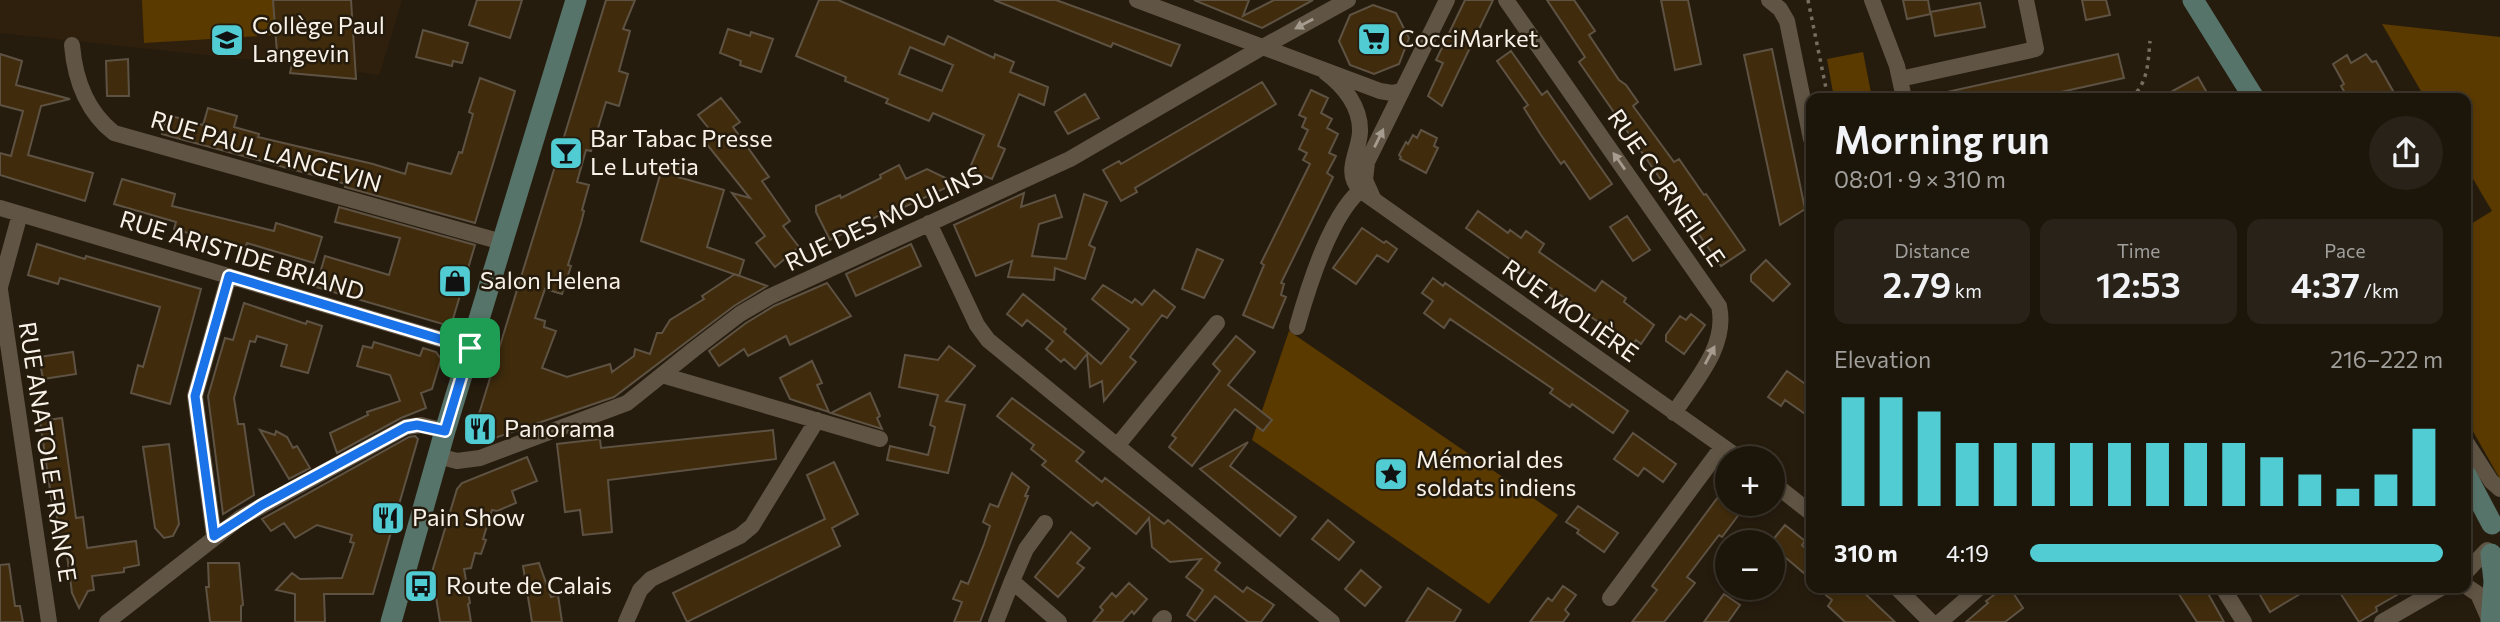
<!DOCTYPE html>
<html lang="en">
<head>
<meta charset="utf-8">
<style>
  body { margin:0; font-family:Commissioner,sans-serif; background:#292218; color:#f1f3f6; height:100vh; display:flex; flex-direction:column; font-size:26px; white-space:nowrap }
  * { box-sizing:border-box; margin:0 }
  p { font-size:23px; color:#a09f9c }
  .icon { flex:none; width:38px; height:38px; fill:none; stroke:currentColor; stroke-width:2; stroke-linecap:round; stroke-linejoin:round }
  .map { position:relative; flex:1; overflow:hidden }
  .details { position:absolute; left:1806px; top:93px; width:665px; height:500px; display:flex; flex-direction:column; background:#1c150a; border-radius:14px; box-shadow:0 4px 10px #0003,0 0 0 2px #3a342b }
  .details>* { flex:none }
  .tools { position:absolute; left:1715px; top:446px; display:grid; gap:14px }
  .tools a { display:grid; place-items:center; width:70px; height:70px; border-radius:50%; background:#1c150a; box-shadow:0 4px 10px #0003,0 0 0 2px #3a342b; font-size:35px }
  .pin { position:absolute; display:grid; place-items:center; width:60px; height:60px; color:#fff; margin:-30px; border-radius:14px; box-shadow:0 4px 10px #0006 }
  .round { display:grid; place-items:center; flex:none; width:74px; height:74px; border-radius:37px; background:#292218 }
  .summary { display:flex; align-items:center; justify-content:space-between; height:119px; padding:0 28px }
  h1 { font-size:38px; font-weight:600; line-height:52px }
  .figures { display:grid; grid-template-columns:repeat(3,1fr); gap:10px; height:119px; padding:7px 28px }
  .figures div { display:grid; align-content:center; border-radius:14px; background:#292218; text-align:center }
  .figures b { font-size:35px; font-weight:600 }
  .figures small { font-size:19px; font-weight:400 }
  .figures p { font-size:19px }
  .chart { height:196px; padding:14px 28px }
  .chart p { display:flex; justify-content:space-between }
  .chart svg { width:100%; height:126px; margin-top:7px; stroke:#51ccd2; stroke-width:6 }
  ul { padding:0 28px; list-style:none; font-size:23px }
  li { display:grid; grid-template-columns:112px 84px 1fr; align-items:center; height:52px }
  li i { height:18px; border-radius:9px; background:#51ccd2 }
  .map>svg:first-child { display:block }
  .built { fill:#2f200d }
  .green { fill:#5b3a00 }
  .building { fill:#402c0d; stroke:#5e5243; stroke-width:2; fill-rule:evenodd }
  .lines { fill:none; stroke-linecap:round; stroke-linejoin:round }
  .path { stroke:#776e62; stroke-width:3.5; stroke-dasharray:3.5 5; stroke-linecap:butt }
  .minor { stroke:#605444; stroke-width:16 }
  .secondary { stroke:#57746a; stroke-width:21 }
  .oneway { fill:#a59b8e }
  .route-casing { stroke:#fff; stroke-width:14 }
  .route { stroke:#1a73e8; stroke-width:9 }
  .labels { text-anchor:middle; stroke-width:5; stroke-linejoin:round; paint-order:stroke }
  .poi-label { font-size:24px; fill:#f9f2e9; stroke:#261c0e; text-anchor:start }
  .street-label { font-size:24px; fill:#f9f2e9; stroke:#261c0e }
</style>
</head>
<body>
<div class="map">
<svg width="2500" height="622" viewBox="0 0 2500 622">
  <rect width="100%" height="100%" fill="#261c0e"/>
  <path class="built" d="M 0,0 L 402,0 L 380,73 L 377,75 L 347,70 L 0,33 Z"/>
  <path class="green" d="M 142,0 L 273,0 L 275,35 L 144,43 Z
    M 2382,24 L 2500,37 L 2500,479 L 2466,419 L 2466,227 L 2492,211 L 2466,167 L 2466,98 L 2425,98 Z
    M 1863,52 L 1872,98 L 1834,98 L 1827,59 Z
    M 1289,331 L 1558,515 L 1489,604 L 1252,440 Z"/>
  <path class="building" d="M 273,0 L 351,0 L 356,79 L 290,73 L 295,51 L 277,53 Z
    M 477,0 L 522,0 L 510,38 L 469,25 Z
    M 606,0 L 635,0 L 623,29 L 630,31 L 619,71 L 628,74 L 619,106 L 606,102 L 591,151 L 586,150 L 577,182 L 589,185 L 582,210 L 584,211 L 581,223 L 568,265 L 571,266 L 562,294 L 545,289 L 535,318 L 545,321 L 544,327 L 556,331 L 542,368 L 567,377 L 610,364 L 612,372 L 634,356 L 635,349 L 650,354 L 657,333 L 662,333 L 670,320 L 704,299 L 702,296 L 735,274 L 767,286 L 734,306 L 614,397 L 480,443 L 471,440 Z
    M 819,0 L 838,0 L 944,45 L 948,36 L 994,58 L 995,54 L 1014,62 L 1010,72 L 1048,87 L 1044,105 L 1019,94 L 998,146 L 1005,149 L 992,179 L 969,170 L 984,135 L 933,113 L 929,121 L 886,103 L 888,99 L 845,81 L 846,77 L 796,56 ZM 910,47 L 953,65 L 942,91 L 899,74 Z
    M 994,0 L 1056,0 L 1180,45 L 1171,66 L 1113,43 L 1111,47 Z
    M 1194,0 L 1249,0 L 1243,16 L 1274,0 L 1313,0 L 1262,28 Z
    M 1465,0 L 1493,0 L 1442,106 L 1428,96 L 1443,63 L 1436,60 Z
    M 1547,0 L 1574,0 L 1595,31 L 1589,35 L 1619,80 L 1626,85 L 1638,102 L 1633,106 L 1674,162 L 1679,159 L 1704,195 L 1706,194 L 1745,250 L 1721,266 L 1579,62 L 1585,57 Z
    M 1661,0 L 1688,0 L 1701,64 L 1675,70 Z
    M 1903,0 L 1928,0 L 1930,12 L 1980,3 L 1985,27 L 1935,36 L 1931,14 L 1907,19 Z
    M 2082,0 L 2106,0 L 2110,15 L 2086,20 Z
    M 1373,5 L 1396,13 L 1409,38 L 1399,64 L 1374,74 L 1350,65 L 1339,41 L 1350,15 Z
    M 728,29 L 750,36 L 751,32 L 773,39 L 761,72 L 740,65 L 741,61 L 720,53 Z
    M 423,30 L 468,43 L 462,63 L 453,61 L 452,66 L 416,57 Z
    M 1772,49 L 1805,209 L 1780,225 L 1744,55 Z
    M 1511,51 L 1542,95 L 1547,91 L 1612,184 L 1590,199 L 1564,161 L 1561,164 L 1541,135 L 1524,108 L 1528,105 L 1497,61 Z
    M 0,54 L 22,61 L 16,85 L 70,99 L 41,106 L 28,155 L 93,173 L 85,201 L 0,175 L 0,153 L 11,156 L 23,111 L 0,105 Z
    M 2118,54 L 2124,78 L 2034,98 L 1948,98 L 1947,92 Z
    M 2366,54 L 2372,62 L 2376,61 L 2397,98 L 2348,98 L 2341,86 L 2344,84 L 2333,64 L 2347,55 L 2351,63 Z
    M 128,59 L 129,96 L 107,96 L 106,61 Z
    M 2198,77 L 2210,98 L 2160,98 Z
    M 480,78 L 515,91 L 475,223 L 345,187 L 346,184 L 162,134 L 168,115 L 203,125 L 208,108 L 237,116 L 234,127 L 259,134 L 258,137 L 373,164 L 405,174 L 408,163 L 451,174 L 459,152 L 462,153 L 473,114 L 469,112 Z
    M 1262,82 L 1276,104 L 1135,188 L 1137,192 L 1121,201 L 1103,170 L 1119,161 L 1121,164 Z
    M 1311,90 L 1328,98 L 1321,113 L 1332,119 L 1327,128 L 1338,134 L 1329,153 L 1336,156 L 1327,173 L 1333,177 L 1281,283 L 1284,284 L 1281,295 L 1286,297 L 1273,328 L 1243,315 L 1264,265 L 1261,263 L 1310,164 L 1303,160 L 1307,153 L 1299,149 L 1308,130 L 1302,127 L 1306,118 L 1299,115 Z
    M 1085,94 L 1099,118 L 1068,134 L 1055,112 Z
    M 721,98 L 740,122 L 733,127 L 769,177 L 762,181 L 790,221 L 783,226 L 799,247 L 775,267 L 756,243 L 765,236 L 732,193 L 750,198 L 705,142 L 714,135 L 698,115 Z
    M 1421,130 L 1437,138 L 1434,146 L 1438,148 L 1426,173 L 1400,159 L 1401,157 L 1399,155 L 1406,142 L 1408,144 L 1413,135 L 1417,138 Z
    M 683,158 L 678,177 L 724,190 L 707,247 L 744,260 L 739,276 L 641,241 L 660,175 Z
    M 899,165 L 906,179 L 927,169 L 956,183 L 898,210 L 896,207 L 830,240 L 816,212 L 816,206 L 840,195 L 841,198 L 881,178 L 880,175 Z
    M 122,179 L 175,194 L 172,206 L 274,231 L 276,223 L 322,237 L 314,263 L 247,243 L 245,249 L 174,229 L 176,222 L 114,204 Z
    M 1024,193 L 1021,207 L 1055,195 L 1062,217 L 1039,224 L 1032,256 L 1066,259 L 1084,194 L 1107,202 L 1089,245 L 1095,248 L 1085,279 L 1055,268 L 1054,280 L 1008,277 L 1012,261 L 976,276 L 954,225 Z
    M 339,207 L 475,245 L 453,319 L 446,325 L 316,287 L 325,256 L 389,275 L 400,238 L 335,222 Z
    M 1478,211 L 1508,233 L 1510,230 L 1521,238 L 1526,231 L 1544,244 L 1539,252 L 1595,291 L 1602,281 L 1626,298 L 1624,302 L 1654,325 L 1641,344 L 1636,340 L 1632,346 L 1466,228 Z
    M 1627,216 L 1650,250 L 1633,261 L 1610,227 Z
    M 1362,228 L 1384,243 L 1386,241 L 1397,249 L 1388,262 L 1377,255 L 1356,284 L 1333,268 Z
    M 37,244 L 85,259 L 86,256 L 201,289 L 170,404 L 131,393 L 138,365 L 143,367 L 160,307 L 60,278 L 58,284 L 28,275 Z
    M 911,244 L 921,266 L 856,296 L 846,274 Z
    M 1197,249 L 1223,260 L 1204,298 L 1182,289 Z
    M 1766,260 L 1790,284 L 1773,301 L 1751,281 L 1751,275 Z
    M 1433,278 L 1443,286 L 1445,283 L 1628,411 L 1613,433 L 1572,404 L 1570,407 L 1550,393 L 1553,389 L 1450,319 L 1444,328 L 1424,313 L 1433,301 L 1422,293 Z
    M 827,283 L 851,316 L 790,345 L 786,336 L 748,356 L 744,349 L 719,366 L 709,351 L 746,323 L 774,306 Z
    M 1103,285 L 1132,303 L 1135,299 L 1142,305 L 1154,290 L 1175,307 L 1167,318 L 1162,315 L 1130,357 L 1136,362 L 1104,401 L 1102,381 L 1090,387 L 1087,354 L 1075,369 L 1064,359 L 1061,362 L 1046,349 L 1053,341 L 1027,320 L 1022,326 L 1007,314 L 1023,294 L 1066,329 L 1064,332 L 1101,364 L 1129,329 L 1092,299 Z
    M 244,303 L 306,324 L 307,321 L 322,326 L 308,373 L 281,366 L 287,345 L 257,336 L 255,342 L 250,341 L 234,398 L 238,424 L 244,424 L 254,495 L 223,514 L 208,396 L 225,338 L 233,340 Z
    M 1691,314 L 1705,325 L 1684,354 L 1666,341 L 1666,335 L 1680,316 L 1686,320 Z
    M 1236,336 L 1255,352 L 1228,385 L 1272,420 L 1263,431 L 1235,409 L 1192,466 L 1169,447 L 1176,438 L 1172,435 L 1220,371 L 1213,364 Z
    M 374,342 L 420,356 L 423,348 L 436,352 L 441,359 L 432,389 L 421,393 L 426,408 L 401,418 L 337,453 L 330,433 L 368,415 L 367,412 L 400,401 L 390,375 L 357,366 L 363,346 L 372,348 Z
    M 949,346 L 975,366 L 946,401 L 965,405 L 948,473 L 887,460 L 890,446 L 928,455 L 935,427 L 930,425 L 938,395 L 899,387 L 905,355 L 938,360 Z
    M 73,352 L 76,374 L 43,379 L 39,357 Z
    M 812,361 L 822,383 L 817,385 L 829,412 L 790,399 L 780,378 Z
    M 1787,371 L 1811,388 L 1811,418 L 1785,400 L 1781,406 L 1768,397 Z
    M 870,393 L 880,416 L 877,418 L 882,429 L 831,413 Z
    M 1012,398 L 1084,452 L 1076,461 L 1102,482 L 1105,478 L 1164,524 L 1168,520 L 1220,563 L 1215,570 L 1243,592 L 1247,587 L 1274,605 L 1261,622 L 1248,622 L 1215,596 L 1195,621 L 1187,615 L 1203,590 L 1186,577 L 1201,559 L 1170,562 L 1152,547 L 1149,518 L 1136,534 L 1097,502 L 1093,506 L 1042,465 L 1046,461 L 1031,449 L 1034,445 L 997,416 Z
    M 62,418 L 76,518 L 83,517 L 87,548 L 136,541 L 139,565 L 124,568 L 124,572 L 92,576 L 94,590 L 88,591 L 79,608 L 72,593 L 66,548 L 61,549 L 56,509 L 53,510 L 40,421 Z
    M 260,430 L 275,435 L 276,431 L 287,437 L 293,448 L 297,446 L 310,468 L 289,479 Z
    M 773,430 L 776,459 L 608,480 L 612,532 L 583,535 L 580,510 L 565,512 L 557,444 L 600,439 L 601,448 Z
    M 1633,433 L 1676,464 L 1663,482 L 1644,468 L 1638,476 L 1614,459 Z
    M 415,436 L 418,439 L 373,594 L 324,594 L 325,622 L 295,622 L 295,594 L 276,590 L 292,573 L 300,579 L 342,578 L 354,543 L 350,542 L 352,535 L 317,525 L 295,538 L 284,523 L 271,531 L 262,519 L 409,437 Z
    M 1248,442 L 1230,466 L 1296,517 L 1280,536 L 1200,469 Z
    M 169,444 L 179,524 L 173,536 L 164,538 L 155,528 L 143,447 Z
    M 527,457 L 537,481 L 512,491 L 516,503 L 497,511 L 492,510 L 483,539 L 486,540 L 481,554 L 475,553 L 471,568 L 464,569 L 470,603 L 468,604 L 471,622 L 440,622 L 432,572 L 457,489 L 462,483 Z
    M 834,462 L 858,514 L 832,528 L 840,546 L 687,622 L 673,593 L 825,519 L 807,475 Z
    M 1012,473 L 1029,487 L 1025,496 L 1028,496 L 980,622 L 954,622 L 962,602 L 953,599 L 961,581 L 968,584 L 984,544 L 990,526 L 983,522 L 990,504 L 998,507 Z
    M 1721,493 L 1727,497 L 1727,504 L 1737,504 L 1743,509 L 1722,537 L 1719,535 L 1687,577 L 1695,583 L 1664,622 L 1632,622 L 1657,590 L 1652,586 Z
    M 1578,506 L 1618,533 L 1604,552 L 1577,533 L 1579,530 L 1566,522 Z
    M 1328,520 L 1354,542 L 1339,560 L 1312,539 Z
    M 1785,525 L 1805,541 L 1802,545 L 1811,553 L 1811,579 L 1773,547 L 1771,542 Z
    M 1071,532 L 1090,548 L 1077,563 L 1084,568 L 1058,597 L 1035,577 Z
    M 208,563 L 239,563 L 243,605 L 241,606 L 241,622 L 210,622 L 206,587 L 209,587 Z
    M 539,563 L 551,597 L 558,595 L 562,622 L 532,622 L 523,566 Z
    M 9,564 L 15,606 L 20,606 L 23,622 L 0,622 L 0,565 Z
    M 1361,570 L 1381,587 L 1365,606 L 1345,589 Z
    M 1129,583 L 1147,599 L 1134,614 L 1132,611 L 1122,622 L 1093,622 L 1103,610 L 1100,607 L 1112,593 L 1116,597 Z
    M 1563,586 L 1576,595 L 1565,610 L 1569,614 L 1563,622 L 1530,622 L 1548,598 L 1552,601 Z
    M 1428,588 L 1461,610 L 1454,622 L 1406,622 Z
    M 1817,588 L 1859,588 L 1895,622 L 1845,622 L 1828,606 L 1832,600 Z
    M 2003,588 L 2010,588 L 2023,608 L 2005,622 L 1966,622 L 1988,603 L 1986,601 Z
    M 2175,588 L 2205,588 L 2224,622 L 2197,622 Z
    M 2256,588 L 2310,588 L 2270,612 Z
    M 2337,588 L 2409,588 L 2376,607 L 2377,611 L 2359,622 Z
    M 1724,594 L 1740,605 L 1728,622 L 1704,622 Z"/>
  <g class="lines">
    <path class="path" d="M 1808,0 L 1828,98
      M 2131,98 C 2148,83 2148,63 2150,41"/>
    <path class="minor" d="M 1137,0 L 1380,91 L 1392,93 L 1401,91
      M 1506,0 L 1719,306 C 1728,346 1695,381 1674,413
      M 1769,0 L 1780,9 L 1787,21 L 1811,139
      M 1872,0 L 1897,66 L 1904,98
      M 72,45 C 75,80 86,111 114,133 L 502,242
      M 1325,72 C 1344,86 1361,107 1360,132 C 1359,153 1343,171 1360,190 L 1739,458
      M 1900,79 L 2036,49 L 2026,0
      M 1373,198 L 1365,180 L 1367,162 L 1447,0
      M 0,208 L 470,348
      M 929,223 L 977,325 L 988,340 L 1332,622
      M 0,287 L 20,214
      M 0,290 L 49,622
      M 1297,327 C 1308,288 1332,208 1366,186
      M 662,375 L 880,439
      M 2466,442 L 2491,481 L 2500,489
      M 1117,446 L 1217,323
      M 438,456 L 457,461 L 480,458 L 627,403 L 693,350 L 740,314 L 769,297 L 1070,159 L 1261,48 L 1348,0
      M 1773,483 L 1811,513
      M 214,536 L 195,396 L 229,276
      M 2466,572 L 2487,550
      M 1012,581 L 1026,549 L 1045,523
      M 2466,586 L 2478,594 L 2489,619
      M 1897,588 L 1931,622
      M 2223,588 L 2244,622
      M 1610,598 L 1722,447
      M 107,622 L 240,518 L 406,427 L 421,425 L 445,431
      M 626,622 L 640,590 L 651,579 L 740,536 L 752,526 L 817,420
      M 996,622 L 1012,581 L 1059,622
      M 1160,622 L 1164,618
      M 1940,622 L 1979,588
      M 2382,622 L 2441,588"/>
    <path class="secondary" d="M 2193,0 L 2254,98
      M 2466,475 L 2492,524
      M 2491,554 L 2494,581 L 2491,622
      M 391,622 L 445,431 L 576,0"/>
  </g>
  <defs><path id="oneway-solid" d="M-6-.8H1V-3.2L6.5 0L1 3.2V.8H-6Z" transform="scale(1.75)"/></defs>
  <g class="oneway">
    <use href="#oneway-solid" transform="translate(1304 24) rotate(152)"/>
    <use href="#oneway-solid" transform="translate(1379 138) rotate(-64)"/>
    <use href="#oneway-solid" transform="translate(1619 161) rotate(-125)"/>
    <use href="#oneway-solid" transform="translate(1710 355) rotate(-62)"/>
  </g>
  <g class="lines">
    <g class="route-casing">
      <path id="route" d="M 229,276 L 470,348 L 445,431 L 417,425 L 406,427 L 262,505 L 214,536 L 195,396 Z"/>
    </g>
    <use href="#route" class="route"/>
  </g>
  <defs>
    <g id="supermarket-square" transform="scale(1.75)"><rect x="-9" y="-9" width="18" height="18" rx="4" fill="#51ccd2" stroke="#261c0e"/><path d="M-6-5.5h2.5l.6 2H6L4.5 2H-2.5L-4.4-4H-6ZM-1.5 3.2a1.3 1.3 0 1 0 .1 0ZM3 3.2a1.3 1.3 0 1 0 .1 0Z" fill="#111"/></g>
    <g id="school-square" transform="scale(1.75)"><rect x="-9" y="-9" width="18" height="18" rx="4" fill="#51ccd2" stroke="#261c0e"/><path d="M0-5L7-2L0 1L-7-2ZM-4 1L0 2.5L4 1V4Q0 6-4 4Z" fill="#111"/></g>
    <g id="bar-square" transform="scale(1.75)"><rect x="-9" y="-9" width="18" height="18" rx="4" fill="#51ccd2" stroke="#261c0e"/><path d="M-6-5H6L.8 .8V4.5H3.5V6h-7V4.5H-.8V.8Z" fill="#111"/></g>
    <g id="shop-square" transform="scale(1.75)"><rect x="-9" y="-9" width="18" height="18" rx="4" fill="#51ccd2" stroke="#261c0e"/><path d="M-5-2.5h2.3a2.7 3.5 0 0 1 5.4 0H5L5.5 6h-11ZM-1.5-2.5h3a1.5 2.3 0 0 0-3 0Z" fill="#111"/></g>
    <g id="restaurant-square" transform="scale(1.75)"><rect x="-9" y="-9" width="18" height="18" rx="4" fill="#51ccd2" stroke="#261c0e"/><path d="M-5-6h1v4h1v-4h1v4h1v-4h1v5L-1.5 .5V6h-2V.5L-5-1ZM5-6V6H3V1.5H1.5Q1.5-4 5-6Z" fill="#111"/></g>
    <g id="sight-square" transform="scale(1.75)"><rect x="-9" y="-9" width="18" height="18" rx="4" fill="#51ccd2" stroke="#261c0e"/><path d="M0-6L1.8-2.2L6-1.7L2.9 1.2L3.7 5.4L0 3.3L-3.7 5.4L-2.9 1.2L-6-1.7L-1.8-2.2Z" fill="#111"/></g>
    <g id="bus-square" transform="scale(1.75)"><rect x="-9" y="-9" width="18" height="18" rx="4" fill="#51ccd2" stroke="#261c0e"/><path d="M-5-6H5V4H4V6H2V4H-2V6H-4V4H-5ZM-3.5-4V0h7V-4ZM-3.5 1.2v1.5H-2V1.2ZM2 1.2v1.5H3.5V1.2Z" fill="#111"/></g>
  </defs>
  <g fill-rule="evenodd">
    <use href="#supermarket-square" x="1374" y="39"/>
    <use href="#school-square" x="227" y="40"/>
    <use href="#bar-square" x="566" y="153"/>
    <use href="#shop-square" x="455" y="281"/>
    <use href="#restaurant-square" x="480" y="429"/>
    <use href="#sight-square" x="1391" y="474"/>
    <use href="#restaurant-square" x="388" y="518"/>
    <use href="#bus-square" x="421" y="586"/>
  </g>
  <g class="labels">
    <g class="poi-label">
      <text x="252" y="34">Collège Paul<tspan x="252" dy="28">Langevin</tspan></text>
      <text x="1398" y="47">CocciMarket</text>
      <text x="590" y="147">Bar Tabac Presse<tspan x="590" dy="28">Le Lutetia</tspan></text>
      <text x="480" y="289">Salon Helena</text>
      <text x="504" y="437">Panorama</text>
      <text x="1416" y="468">Mémorial des<tspan x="1416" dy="28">soldats indiens</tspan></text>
      <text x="412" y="526">Pain Show</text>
      <text x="446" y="594">Route de Calais</text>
    </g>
    <g class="street-label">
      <text transform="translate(266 152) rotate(16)" y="8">RUE PAUL LANGEVIN</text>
      <text transform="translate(1666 188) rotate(55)" y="8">RUE CORNEILLE</text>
      <text transform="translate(884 219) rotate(-25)" y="8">RUE DES MOULINS</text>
      <text transform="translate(242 256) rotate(17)" y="8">RUE ARISTIDE BRIAND</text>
      <text transform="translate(1570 311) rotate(35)" y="8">RUE MOLIÈRE</text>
      <text transform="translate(47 452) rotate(81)" y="8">RUE ANATOLE FRANCE</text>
    </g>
  </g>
</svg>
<div class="tools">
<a>+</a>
<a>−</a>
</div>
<div class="pin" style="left:470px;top:348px;background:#1e9e55"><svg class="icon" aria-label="arrive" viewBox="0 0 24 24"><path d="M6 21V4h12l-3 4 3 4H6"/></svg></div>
<section class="details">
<div class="summary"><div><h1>Morning run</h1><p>08:01 · 9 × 310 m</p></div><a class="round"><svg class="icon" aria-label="share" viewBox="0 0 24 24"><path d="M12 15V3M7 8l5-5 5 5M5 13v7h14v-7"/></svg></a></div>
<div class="figures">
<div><p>Distance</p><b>2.79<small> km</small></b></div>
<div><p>Time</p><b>12:53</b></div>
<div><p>Pace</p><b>4:37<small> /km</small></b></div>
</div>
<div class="chart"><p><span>Elevation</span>216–222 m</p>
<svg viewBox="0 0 160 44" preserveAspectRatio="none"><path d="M5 44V6M15 44V6M25 44V11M35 44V22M45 44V22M55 44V22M65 44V22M75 44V22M85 44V22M95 44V22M105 44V22M115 44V27M125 44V33M135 44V38M145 44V33M155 44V17"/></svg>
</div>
<ul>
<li><b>310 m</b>4:19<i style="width:100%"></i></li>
</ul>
</section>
</div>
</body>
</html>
